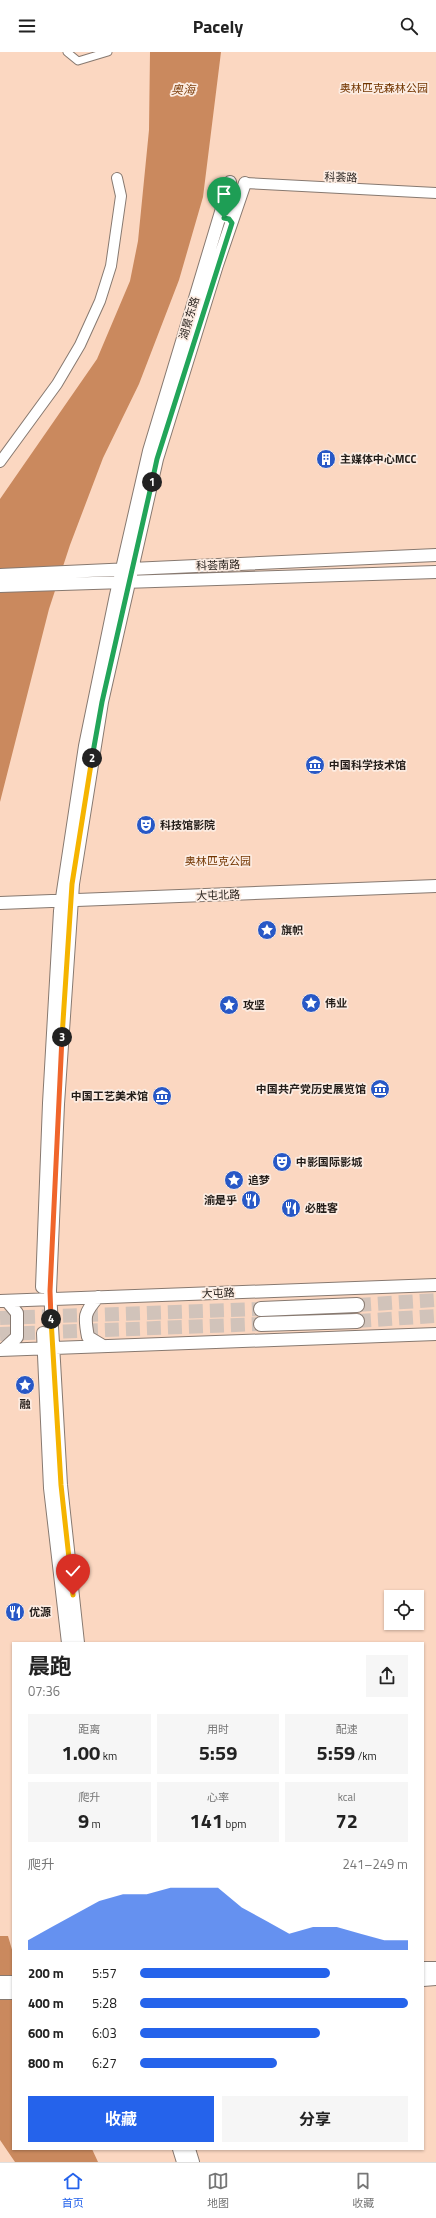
<!DOCTYPE html>
<html lang="zh">
<head>
<meta charset="utf-8">
<style>
  body { margin:0; font-family:"Titillium Web","Noto Sans SC",sans-serif; background:#f6f6f6; color:#222; height:100vh; display:flex; flex-direction:column; font-size:15px; white-space:nowrap }
  * { box-sizing:border-box; margin:0 }
  p { font-size:13px; color:#767676 }
  .icon { flex:none; width:22px; height:22px; fill:none; stroke:currentColor; stroke-width:2; stroke-linecap:round; stroke-linejoin:round }
  .map { position:relative; flex:1; overflow:hidden }
  .details { position:absolute; left:12px; top:1590px; width:412px; height:508px; display:flex; flex-direction:column; background:#fff; border-radius:0px; box-shadow:0 1px 3px #0004 }
  .details>* { flex:none }
  .buttons { position:absolute; left:384px; top:1538px; display:grid; gap:8px }
  .buttons a { display:grid; place-items:center; width:40px; height:40px; border-radius:0px; background:#fff; box-shadow:0 1px 3px #0004; font-size:20px }
  .pin { position:absolute; display:grid; place-items:center; width:34px; height:34px; color:#fff; margin:-41px -17px; border-radius:50% 50% 50% 0; rotate:-45deg; box-shadow:0 0 4px #0007 }
  .pin .icon { rotate:45deg }
  .km { position:absolute; width:20px; height:20px; margin:-10px; border-radius:50%; background:#222; color:#fff; font-size:11px; line-height:20px; text-align:center }
  .round { display:grid; place-items:center; flex:none; width:42px; height:42px; border-radius:0px; background:#f6f6f6 }
  .head { display:flex; align-items:center; justify-content:space-between; height:68px; padding:0 16px }
  h1 { font-size:22px; font-weight:700; line-height:30px }
  .figures { display:grid; grid-template-columns:repeat(3,1fr); gap:6px; height:68px; padding:4px 16px }
  .figures div { display:grid; align-content:center; border-radius:0px; background:#f6f6f6; text-align:center }
  .figures b { font-size:20px; font-weight:700 }
  .figures small { font-size:11px; font-weight:400 }
  .figures p { font-size:11px }
  .chart { height:112px; padding:8px 16px }
  .chart p { display:flex; justify-content:space-between }
  .chart svg { width:100%; height:72px; margin-top:4px; fill:#2563eb; opacity:.7 }
  .cta { display:flex; gap:8px; margin-top:auto; padding:8px 16px }
  .cta a { flex:1; height:46px; border-radius:0px; background:#2563eb; color:#fff; font-size:16px; font-weight:700; line-height:46px; text-align:center }
  .cta a+a { background:#f6f6f6; color:#222 }
  ul { padding:0 16px; list-style:none; font-size:13px }
  li { display:grid; grid-template-columns:64px 48px 1fr; align-items:center; height:30px }
  li i { height:10px; border-radius:5px; background:#2563eb }
  header { display:flex; justify-content:space-between; align-items:center; height:52px; padding:0 16px; background:#fff; font-size:18px; font-weight:700 }
  .tab-bar { display:flex; justify-content:space-around; align-items:center; height:56px; border-top:1px solid #e0e0e0; background:#fff; font-size:11px; color:#767676 }
  .tab-bar a { display:grid; justify-items:center; gap:2px }
  .tab-bar .on { color:#2563eb }
  .map>svg:first-child { display:block }
  .green { fill:#fbd7c1; fill-rule:evenodd }
  .water { fill:#ca895e }
  .lines { fill:none; stroke-linecap:round; stroke-linejoin:round }
  .secondary-tunnel { stroke:#d1c3ba; stroke-width:14; stroke-dasharray:14 7; stroke-linecap:butt }
  .pedestrian-casing { stroke:#877970; stroke-width:9 }
  .minor-casing { stroke:#877970; stroke-width:12 }
  .tertiary-casing { stroke:#877970; stroke-width:14 }
  .secondary-casing { stroke:#877970; stroke-width:16 }
  .pedestrian { stroke:#fff; stroke-width:7 }
  .minor { stroke:#fff; stroke-width:10 }
  .tertiary { stroke:#fff; stroke-width:12 }
  .secondary { stroke:#fff; stroke-width:14 }
  .split-1-casing { stroke:#fff; stroke-width:8 }
  .split-2-casing { stroke:#fff; stroke-width:8 }
  .split-3-casing { stroke:#fff; stroke-width:8 }
  .split-4-casing { stroke:#fff; stroke-width:8 }
  .split-5-casing { stroke:#fff; stroke-width:8 }
  .split-1 { stroke:#22a559; stroke-width:5 }
  .split-2 { stroke:#22a559; stroke-width:5 }
  .split-3 { stroke:#f5b400; stroke-width:5 }
  .split-4 { stroke:#f0652b; stroke-width:5 }
  .split-5 { stroke:#f5b400; stroke-width:5 }
  .labels { text-anchor:middle; stroke-width:3.5; stroke-linejoin:round; paint-order:stroke }
  .park-label { font-size:11px; fill:#723500; stroke:#fcece2 }
  .street-label { font-size:11px; fill:#231d19; stroke:#fcece2 }
  .poi-label { font-size:11px; font-weight:bold; fill:#231d19; stroke:#fcece2; text-anchor:start }
  .water-label { font-size:12px; font-style:italic; fill:#814312; stroke:#fcece2 }
</style>
</head>
<body>
<header><svg class="icon" aria-label="menu" viewBox="0 0 24 24"><path d="M4 6h16M4 12h16M4 18h16"/></svg>Pacely<svg class="icon" aria-label="search" viewBox="0 0 24 24"><circle cx="10" cy="10" r="6"/><path d="M15 15l6 6"/></svg></header>
<div class="map">
<svg width="436" height="2110" viewBox="0 0 436 2110">
  <rect width="100%" height="100%" fill="#fcece2"/>
  <path class="green" d="M 0,0 L 436,0 L 436,2110 L 0,2110 ZM 391,1545 L 417,1545 L 417,1571 L 391,1571 ZM 13,1591 L 423,1591 L 423,2097 L 13,2097 Z"/>
  <path class="water" d="M 150,0 L 221,0 L 203,145 L 179,228 L 139,332 L 103,406 L 70,493 L 49,557 L 0,750 L 0,447 L 97,307 L 130,229 L 138,189 L 149,78 Z
    M 0,1879 L 0,1884 L 8,1884 L 13,1901 L 13,2097 L 92,2097 L 98,2110 L 15,2110 L 0,2088 Z"/>
  <g class="lines">
    <path class="secondary-tunnel" d="M 357,1253 L 436,1248
      M 0,1266 L 261,1257
      M 357,1269 L 436,1264
      M 0,1282 L 261,1272"/>
    <g class="pedestrian-casing">
      <path id="pedestrian" d="M 67,0 L 78,9 L 108,0"/>
    </g>
    <g class="minor-casing">
      <path id="minor" d="M 245,131 L 436,141
        M 0,410 L 57,332 L 80,293 L 100,249 L 111,214 L 121,144 L 117,126"/>
    </g>
    <g class="tertiary-casing">
      <path id="tertiary" d="M 0,523 L 436,503
        M 0,534 L 436,520
        M 0,851 L 436,834
        M 42,1235 L 49,1051 L 60,859 L 85,694 L 116,543 L 149,399 L 230,130
        M 98,1245 C 84,1261 84,1264 88,1285 L 103,1294
        M 0,1249 L 436,1233
        M 43,1281 L 50,1436 L 68,1591
        M 4,1297 L 17,1285 L 17,1261 L 7,1249
        M 0,1298 L 436,1282
        M 78,1591 L 61,1433 L 50,1239 L 58,1052 L 73,832 L 102,650 L 157,407 L 217,213 L 245,131
        M 423,1916 L 436,1916
        M 423,1928 L 436,1927
        M 0,1930 L 13,1930
        M 0,1941 L 13,1941
        M 179,2097 L 183,2110
        M 189,2097 L 193,2110"/>
    </g>
    <g class="secondary-casing">
      <path id="secondary" d="M 261,1257 L 357,1253
        M 261,1272 L 357,1269"/>
    </g>
    <use href="#pedestrian" class="pedestrian"/>
    <use href="#minor" class="minor"/>
    <use href="#tertiary" class="tertiary"/>
    <use href="#secondary" class="secondary"/>
  </g>
  <g class="lines">
    <g class="split-1-casing">
      <path id="split-1" d="M 152,430 L 157,407 L 232,171 L 229,167 L 224,166"/>
    </g>
    <g class="split-2-casing">
      <path id="split-2" d="M 92,706 L 102,650 L 152,430"/>
    </g>
    <g class="split-3-casing">
      <path id="split-3" d="M 62,985 L 72,832 L 92,706"/>
    </g>
    <g class="split-4-casing">
      <path id="split-4" d="M 51,1267 L 50,1239 L 62,985"/>
    </g>
    <g class="split-5-casing">
      <path id="split-5" d="M 51,1267 L 61,1433 L 73,1543"/>
    </g>
    <use href="#split-1" class="split-1"/>
    <use href="#split-2" class="split-2"/>
    <use href="#split-3" class="split-3"/>
    <use href="#split-4" class="split-4"/>
    <use href="#split-5" class="split-5"/>
  </g>
  <defs>
    <g id="building-disc" transform="scale(1)"><circle r="9.5" fill="#2858c6" stroke="#fcece2"/><path d="M-4-6H4V6H1V3H-1V6H-4ZM-2.5-4.3h1.7v1.8h-1.7ZM.8-4.3h1.7v1.8H.8ZM-2.5-1h1.7V.8h-1.7ZM.8-1h1.7V.8H.8Z" fill="#fff"/></g>
    <g id="museum-disc" transform="scale(1)"><circle r="9.5" fill="#2858c6" stroke="#fcece2"/><path d="M0-6L6-3V-2H-6V-3ZM-5-1h2V3h-2ZM-1-1h2V3h-2ZM3-1h2V3H3ZM-6 4H6V6H-6Z" fill="#fff"/></g>
    <g id="theatre-disc" transform="scale(1)"><circle r="9.5" fill="#2858c6" stroke="#fcece2"/><path d="M-5-5.5Q0-4 5-5.5V0Q5 5 0 6Q-5 5-5 0ZM-3.3-2.5H-1v1.5H-3.3ZM1-2.5H3.3v1.5H1ZM-2.8 1Q0 5.5 2.8 1Z" fill="#fff"/></g>
    <g id="sight-disc" transform="scale(1)"><circle r="9.5" fill="#2858c6" stroke="#fcece2"/><path d="M0-6L1.8-2.2L6-1.7L2.9 1.2L3.7 5.4L0 3.3L-3.7 5.4L-2.9 1.2L-6-1.7L-1.8-2.2Z" fill="#fff"/></g>
    <g id="restaurant-disc" transform="scale(1)"><circle r="9.5" fill="#2858c6" stroke="#fcece2"/><path d="M-5-6h1v4h1v-4h1v4h1v-4h1v5L-1.5 .5V6h-2V.5L-5-1ZM5-6V6H3V1.5H1.5Q1.5-4 5-6Z" fill="#fff"/></g>
  </defs>
  <g fill-rule="evenodd">
    <use href="#building-disc" x="326" y="407"/>
    <use href="#museum-disc" x="315" y="713"/>
    <use href="#theatre-disc" x="146" y="773"/>
    <use href="#sight-disc" x="267" y="878"/>
    <use href="#sight-disc" x="311" y="951"/>
    <use href="#sight-disc" x="229" y="953"/>
    <use href="#museum-disc" x="380" y="1037"/>
    <use href="#museum-disc" x="162" y="1044"/>
    <use href="#theatre-disc" x="282" y="1110"/>
    <use href="#sight-disc" x="234" y="1128"/>
    <use href="#restaurant-disc" x="251" y="1148"/>
    <use href="#restaurant-disc" x="291" y="1156"/>
    <use href="#sight-disc" x="25" y="1333"/>
    <use href="#restaurant-disc" x="15" y="1560"/>
  </g>
  <g class="labels">
    <g class="park-label">
      <text x="384" y="40">奥林匹克森林公园</text>
      <text x="218" y="813">奥林匹克公园</text>
    </g>
    <g class="street-label">
      <text transform="translate(341 125) rotate(2)" y="4">科荟路</text>
      <text transform="translate(189 266) rotate(-73)" y="4">湖景东路</text>
      <text transform="translate(218 513) rotate(-2)" y="4">科荟南路</text>
      <text transform="translate(218 843) rotate(-2)" y="4">大屯北路</text>
      <text transform="translate(218 1241) rotate(-2)" y="4">大屯路</text>
    </g>
    <g class="poi-label">
      <text x="340" y="411">主媒体中心MCC</text>
      <text x="329" y="717">中国科学技术馆</text>
      <text x="160" y="777">科技馆影院</text>
      <text x="281" y="882">旗帜</text>
      <text x="325" y="955">伟业</text>
      <text x="243" y="957">攻坚</text>
      <text x="366" y="1041" text-anchor="end">中国共产党历史展览馆</text>
      <text x="148" y="1048" text-anchor="end">中国工艺美术馆</text>
      <text x="296" y="1114">中影国际影城</text>
      <text x="248" y="1132">追梦</text>
      <text x="237" y="1152" text-anchor="end">渝是乎</text>
      <text x="305" y="1160">必胜客</text>
      <text x="25" y="1356" text-anchor="middle">融</text>
      <text x="29" y="1564">优源</text>
    </g>
    <g class="water-label">
      <text x="183" y="42">奥海</text>
    </g>
  </g>
</svg>
<div class="buttons">
<a><svg class="icon" aria-label="locate" viewBox="0 0 24 24"><circle cx="12" cy="12" r="6"/><path d="M12 2v4M12 18v4M2 12h4M18 12h4"/></svg></a>
</div>
<div class="pin" style="left:224px;top:166px;background:#1e9e55"><svg class="icon" aria-label="arrive" viewBox="0 0 24 24"><path d="M6 21V4h12l-3 4 3 4H6"/></svg></div>
<div class="pin" style="left:73px;top:1543px;background:#d93025"><svg class="icon" aria-label="check" viewBox="0 0 24 24"><path d="M5 12l5 5 9-10"/></svg></div>
<b class="km" style="left:152px;top:430px">1</b>
<b class="km" style="left:92px;top:706px">2</b>
<b class="km" style="left:62px;top:985px">3</b>
<b class="km" style="left:51px;top:1267px">4</b>
<section class="details">
<div class="head"><div><h1>晨跑</h1><p>07:36</p></div><a class="round"><svg class="icon" aria-label="share" viewBox="0 0 24 24"><path d="M12 15V3M7 8l5-5 5 5M5 13v7h14v-7"/></svg></a></div>
<div class="figures">
<div><p>距离</p><b>1.00<small> km</small></b></div>
<div><p>用时</p><b>5:59</b></div>
<div><p>配速</p><b>5:59<small> /km</small></b></div>
</div>
<div class="figures">
<div><p>爬升</p><b>9<small> m</small></b></div>
<div><p>心率</p><b>141<small> bpm</small></b></div>
<div><p>kcal</p><b>72</b></div>
</div>
<div class="chart"><p><span>爬升</span>241–249 m</p>
<svg viewBox="0 0 160 44" preserveAspectRatio="none"><path d="M0 44V38L10 30L20 22L30 14L40 10L50 10L60 6L70 6L80 6L90 18L100 26L110 34L120 30L130 30L140 34L150 38L160 38V44z"/></svg>
</div>
<ul>
<li><b>200 m</b>5:57<i style="width:71%"></i></li>
<li><b>400 m</b>5:28<i style="width:100%"></i></li>
<li><b>600 m</b>6:03<i style="width:67%"></i></li>
<li><b>800 m</b>6:27<i style="width:51%"></i></li>
</ul>
<div class="cta"><a>收藏</a><a>分享</a></div>
</section>
</div>
<nav class="tab-bar">
<a class="on"><svg class="icon" aria-label="home" viewBox="0 0 24 24"><path d="M3 11l9-7 9 7M6 9v11h12V9"/></svg>首页</a>
<a><svg class="icon" aria-label="map" viewBox="0 0 24 24"><path d="M3 6l6-2 6 2 6-2v14l-6 2-6-2-6 2zM9 4v14M15 6v14"/></svg>地图</a>
<a><svg class="icon" aria-label="saved" viewBox="0 0 24 24"><path d="M7 4h10v16l-5-4-5 4z"/></svg>收藏</a>
</nav>
</body>
</html>
